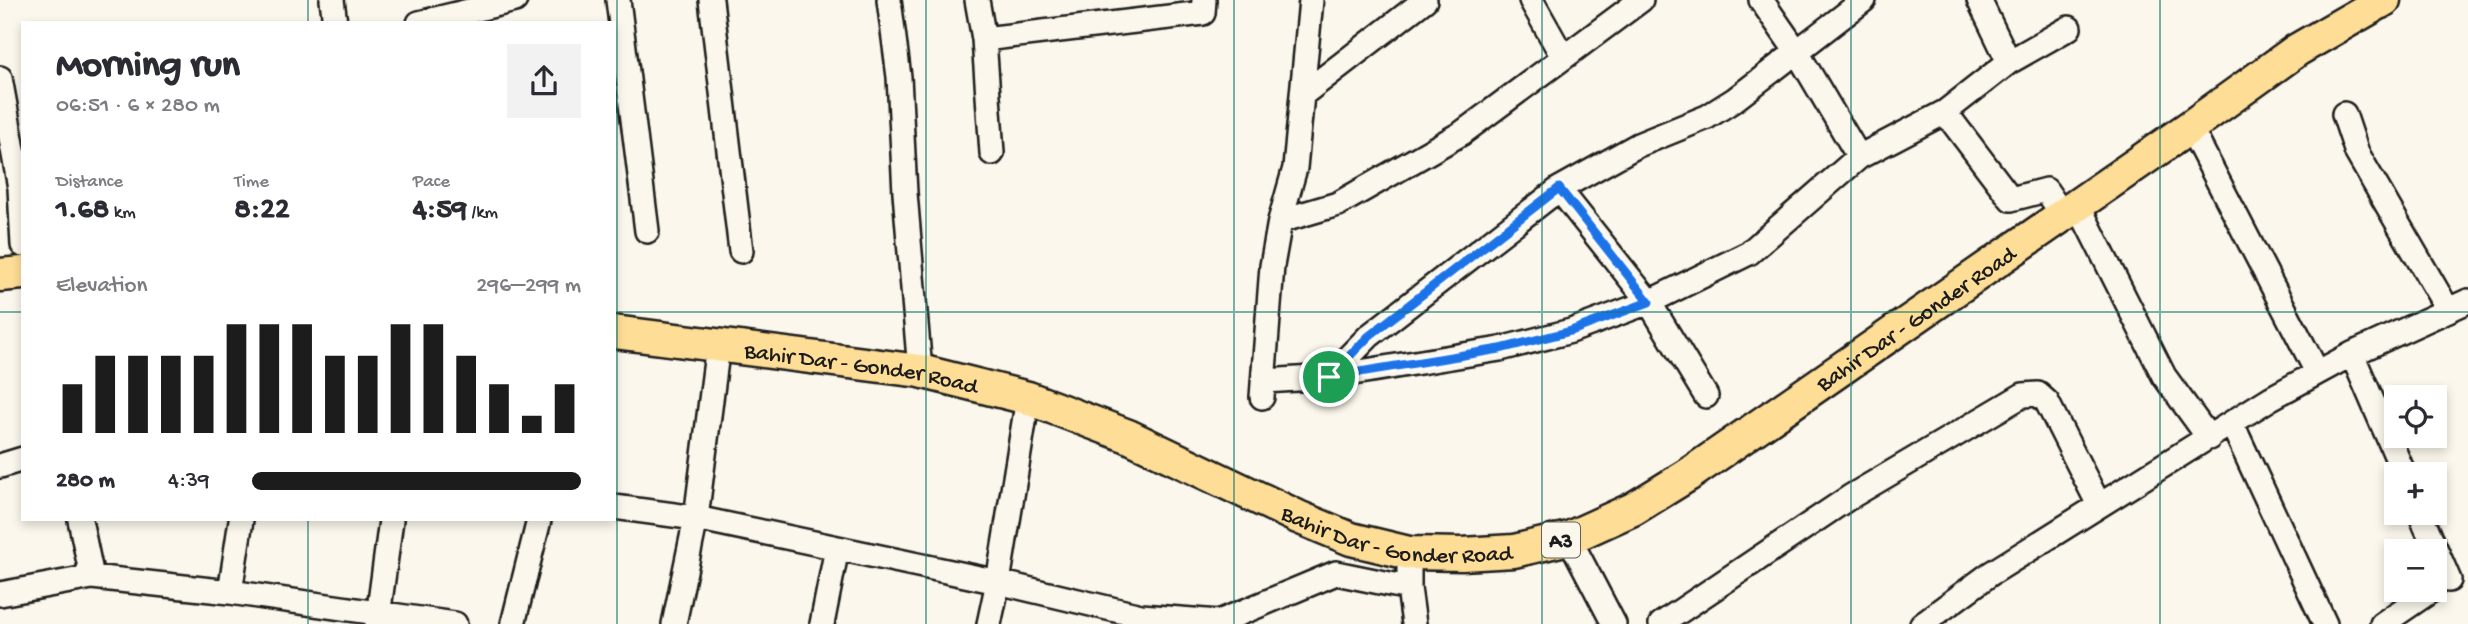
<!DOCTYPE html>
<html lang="en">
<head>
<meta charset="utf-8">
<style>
  body { margin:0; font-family:"Gochi Hand",sans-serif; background:#f2f2f3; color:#2b2b33; height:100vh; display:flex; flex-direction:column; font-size:26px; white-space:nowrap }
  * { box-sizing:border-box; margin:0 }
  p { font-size:23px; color:#7c7c81 }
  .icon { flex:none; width:38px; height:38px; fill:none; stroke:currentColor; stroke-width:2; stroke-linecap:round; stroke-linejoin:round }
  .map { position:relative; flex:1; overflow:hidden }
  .details { position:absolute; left:21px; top:21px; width:595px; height:500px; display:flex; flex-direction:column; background:#fff; border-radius:0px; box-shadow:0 4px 10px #0003 }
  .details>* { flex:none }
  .tools { position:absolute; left:2384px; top:385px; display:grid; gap:14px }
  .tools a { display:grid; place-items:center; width:63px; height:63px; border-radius:0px; background:#fff; box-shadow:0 4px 10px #0003; font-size:35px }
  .pin { position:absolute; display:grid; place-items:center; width:60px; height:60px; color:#fff; margin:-30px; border:4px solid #fff; border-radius:50%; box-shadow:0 2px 7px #0007 }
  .round { display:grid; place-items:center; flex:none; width:74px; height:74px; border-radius:0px; background:#f2f2f3 }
  .overview { display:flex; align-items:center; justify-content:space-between; height:119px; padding:0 35px }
  h1 { font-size:38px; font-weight:700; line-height:52px }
  .stats { display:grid; grid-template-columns:repeat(3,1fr); gap:10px; height:119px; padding:7px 35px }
  .stats div { display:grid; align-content:center }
  .stats b { font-size:30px; font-weight:700 }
  .stats small { font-size:19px; font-weight:400 }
  .stats p { font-size:19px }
  .chart { height:196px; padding:14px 35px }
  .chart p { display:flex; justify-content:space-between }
  .chart svg { width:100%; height:126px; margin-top:7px; stroke:#1c1c1c; stroke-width:6 }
  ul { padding:0 35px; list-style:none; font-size:23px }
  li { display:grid; grid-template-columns:112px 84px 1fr; align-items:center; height:52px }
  li i { height:18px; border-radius:9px; background:#1c1c1c }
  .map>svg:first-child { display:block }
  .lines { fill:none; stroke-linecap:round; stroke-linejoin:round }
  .minor-casing { stroke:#1c1c1c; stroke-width:28 }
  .highway-casing { stroke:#1c1c1c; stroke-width:37 }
  .minor { stroke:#fbf7ec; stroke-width:23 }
  .highway { stroke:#fedd96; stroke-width:32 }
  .route-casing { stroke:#fff; stroke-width:14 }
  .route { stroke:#1a73e8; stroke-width:9 }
  .grid { fill:none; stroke:#0f766e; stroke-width:2; stroke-opacity:0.55 }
  .labels { text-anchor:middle; stroke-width:7; stroke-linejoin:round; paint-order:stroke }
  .shield { fill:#fbf7ec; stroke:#5f5e5a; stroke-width:2 }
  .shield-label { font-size:21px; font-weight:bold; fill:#1c1c1c }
  .street-label { font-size:23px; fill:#1c1c1c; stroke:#fbf7ec }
</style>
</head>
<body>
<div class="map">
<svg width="2468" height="624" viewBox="0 0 2468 624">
  <rect width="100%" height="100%" fill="#fbf7ec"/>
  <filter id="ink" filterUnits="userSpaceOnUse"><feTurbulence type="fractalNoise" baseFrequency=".0143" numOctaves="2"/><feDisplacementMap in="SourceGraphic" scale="14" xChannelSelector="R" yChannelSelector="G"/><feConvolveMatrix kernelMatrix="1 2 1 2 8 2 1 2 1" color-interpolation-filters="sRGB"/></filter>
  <g filter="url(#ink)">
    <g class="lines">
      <g class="minor-casing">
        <path id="minor" d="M 332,0 L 335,23
          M 618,0 L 647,231
          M 711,0 L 741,251
          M 889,0 L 899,77 L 905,193 L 920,371
          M 977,0 L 984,39 L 992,153
          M 1531,0 L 1563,57
          M 1761,0 L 1797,52 L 1859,157
          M 1979,0 L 2009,62
          M 419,23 L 515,0
          M 984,39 L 1203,13 L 1204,0
          M 0,78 L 20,188 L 23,245
          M 1302,95 L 1425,0
          M 1945,112 L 2011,199 L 2046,190 L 2063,215
          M 2344,114 L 2357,153 L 2448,310
          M 2190,127 L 2317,372
          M 1559,189 L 1649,302 L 1706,396
          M 2078,205 L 2164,376 L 2209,438
          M 1280,221 L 1338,204 L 1462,133 L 1641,0
          M 2352,354 L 2404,474
          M 1329,377 L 1369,336 L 1559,189 L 1638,145 L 1707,117 L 1734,100 L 1864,0
          M 1265,381 L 1329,377 L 1500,349 L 1571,331 L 1649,302 L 1749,253 L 1859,157 L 1945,112 L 2009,62 L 2069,28
          M 1262,397 L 1272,266 L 1280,221 L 1295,168 L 1311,0
          M 2232,424 L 2325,624
          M 0,466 L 23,459
          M 614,507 L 696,518 L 998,582 L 1141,616 L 1219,622 L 1336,573 L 1409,588 L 1409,553
          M 2420,513 L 2449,580
          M 80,520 L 92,577
          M 1569,538 L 1614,624
          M 1409,588 L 1414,624
          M 230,592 L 241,520
          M 0,594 L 92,577 L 230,592 L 455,624
          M 377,624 L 391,520
          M 513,624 L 539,520
          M 674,624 L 696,518 L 718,345
          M 822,624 L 837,548
          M 989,624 L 998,582 L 1028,398
          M 1661,624 L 1850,497 L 2023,395 L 2038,394 L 2047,402 L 2099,505
          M 1922,624 L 1990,574 L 2271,398 L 2352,354 L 2468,301
          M 2382,624 L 2432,590"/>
      </g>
      <g class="highway-casing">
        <g id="highway">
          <path d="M 0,275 L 23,273"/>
          <path id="s1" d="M 614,332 L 920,371 L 1028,398 L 1128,436 L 1298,517 L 1351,539 L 1409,553 L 1462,554 L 1514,551 L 1569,538 L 1633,509 L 1688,475 L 2190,127 L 2297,50 L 2384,0"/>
        </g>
      </g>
      <use href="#minor" class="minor"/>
      <use href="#highway" class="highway"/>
    </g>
  </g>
  <g class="lines" filter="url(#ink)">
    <g class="route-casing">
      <path id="route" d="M 1559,188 L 1649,302 L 1571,331 L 1500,349 L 1329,377 L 1369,336 Z"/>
    </g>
    <use href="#route" class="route"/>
  </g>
  <path class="grid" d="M 308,0 L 308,23M 617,0 L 617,624M 926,0 L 926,624M 1234,0 L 1234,624M 1542,0 L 1542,624M 1851,0 L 1851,624M 2160,0 L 2160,624M 0,312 L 23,312M 614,312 L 2468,312M 308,520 L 308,624"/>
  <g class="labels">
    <rect class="shield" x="1542" y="522.5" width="38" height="35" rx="5"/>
    <g class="shield-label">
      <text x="1561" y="547">A3</text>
    </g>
    <g class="street-label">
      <text dy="8" stroke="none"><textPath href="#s1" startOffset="1405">Bahir Dar - Gonder Road</textPath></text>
      <text dy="8" stroke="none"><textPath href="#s1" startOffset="250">Bahir Dar - Gonder Road</textPath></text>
      <text dy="8" stroke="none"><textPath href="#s1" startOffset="817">Bahir Dar - Gonder Road</textPath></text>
    </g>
  </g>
</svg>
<div class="tools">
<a><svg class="icon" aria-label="locate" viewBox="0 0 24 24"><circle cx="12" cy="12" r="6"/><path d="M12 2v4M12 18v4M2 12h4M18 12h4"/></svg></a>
<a>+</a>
<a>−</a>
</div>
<div class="pin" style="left:1329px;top:377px;background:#1e9e55"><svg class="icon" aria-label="arrive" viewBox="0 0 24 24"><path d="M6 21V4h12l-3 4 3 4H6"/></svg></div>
<section class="details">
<div class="overview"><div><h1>Morning run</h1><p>06:51 · 6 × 280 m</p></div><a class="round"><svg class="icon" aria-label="share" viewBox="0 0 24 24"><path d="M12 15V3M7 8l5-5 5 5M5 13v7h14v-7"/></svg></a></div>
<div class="stats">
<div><p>Distance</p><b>1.68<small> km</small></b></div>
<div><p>Time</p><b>8:22</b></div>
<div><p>Pace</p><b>4:59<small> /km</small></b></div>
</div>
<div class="chart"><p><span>Elevation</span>296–299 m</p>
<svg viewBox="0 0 160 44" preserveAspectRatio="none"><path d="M5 44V27M15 44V17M25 44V17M35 44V17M45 44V17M55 44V6M65 44V6M75 44V6M85 44V17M95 44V17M105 44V6M115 44V6M125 44V17M135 44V27M145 44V38M155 44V27"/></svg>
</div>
<ul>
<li><b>280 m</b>4:39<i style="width:100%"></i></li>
</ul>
</section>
</div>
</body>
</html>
